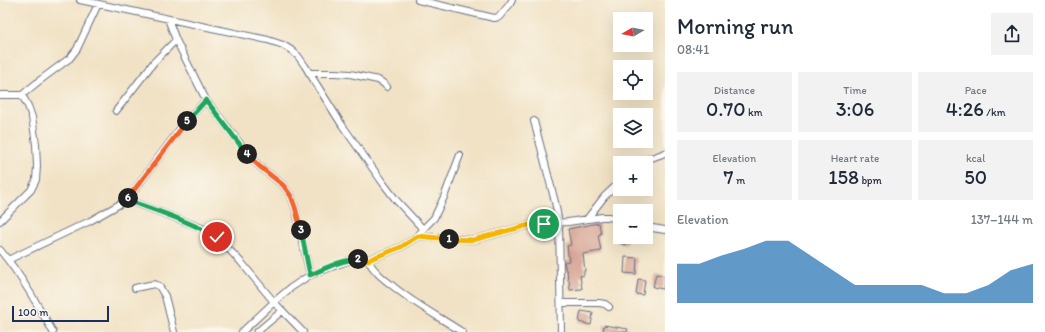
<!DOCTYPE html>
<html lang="en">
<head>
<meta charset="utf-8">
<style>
  body { margin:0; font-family:Itim,sans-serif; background:#f2f2f3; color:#1f2937; height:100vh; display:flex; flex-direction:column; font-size:15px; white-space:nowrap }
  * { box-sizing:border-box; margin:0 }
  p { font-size:13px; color:#747a83 }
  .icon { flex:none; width:22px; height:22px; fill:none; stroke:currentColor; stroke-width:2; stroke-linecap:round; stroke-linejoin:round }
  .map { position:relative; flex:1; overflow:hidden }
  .panel { display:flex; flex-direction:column; background:#fff; width:380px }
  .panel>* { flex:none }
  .needle { width:26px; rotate:261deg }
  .tools { position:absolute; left:613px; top:12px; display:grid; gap:8px }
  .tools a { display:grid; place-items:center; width:40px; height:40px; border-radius:0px; background:#fff; box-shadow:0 4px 16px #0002; font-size:20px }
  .scale { position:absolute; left:12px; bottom:10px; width:97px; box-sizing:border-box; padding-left:4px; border:2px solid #1b2f5e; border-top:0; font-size:11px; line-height:14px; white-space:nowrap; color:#1b2f5e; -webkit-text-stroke:3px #fbf7ec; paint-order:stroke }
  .pin { position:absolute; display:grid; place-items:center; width:34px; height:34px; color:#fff; margin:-17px; border:2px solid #fff; border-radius:50%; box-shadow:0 1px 4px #0007 }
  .km { position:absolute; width:20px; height:20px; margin:-10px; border-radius:50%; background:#222; color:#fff; font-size:11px; line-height:20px; text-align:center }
  .round { display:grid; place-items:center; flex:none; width:42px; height:42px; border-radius:0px; background:#f2f2f3 }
  .head { display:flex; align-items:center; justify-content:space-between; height:68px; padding:0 12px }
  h1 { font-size:22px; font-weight:600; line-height:30px }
  .metrics { display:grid; grid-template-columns:repeat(3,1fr); gap:6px; height:68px; padding:4px 12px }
  .metrics div { display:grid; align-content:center; border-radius:0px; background:#f2f2f3; text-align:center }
  .metrics b { font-size:20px; font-weight:600 }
  .metrics small { font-size:11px; font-weight:400 }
  .metrics p { font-size:11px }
  .chart { height:112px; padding:8px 12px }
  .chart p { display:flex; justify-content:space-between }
  .chart svg { width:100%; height:72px; margin-top:4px; fill:#1f6fb2; opacity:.7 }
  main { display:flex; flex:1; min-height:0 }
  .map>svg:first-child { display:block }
  .building { fill:#d4a091 }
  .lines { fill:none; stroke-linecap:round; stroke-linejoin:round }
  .street-casing { stroke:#666e82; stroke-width:8 }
  .street { stroke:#fff; stroke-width:6 }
  .split-1-casing { stroke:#fff; stroke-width:8 }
  .split-2-casing { stroke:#fff; stroke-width:8 }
  .split-3-casing { stroke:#fff; stroke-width:8 }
  .split-4-casing { stroke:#fff; stroke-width:8 }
  .split-5-casing { stroke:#fff; stroke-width:8 }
  .split-6-casing { stroke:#fff; stroke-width:8 }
  .split-7-casing { stroke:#fff; stroke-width:8 }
  .split-1 { stroke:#f5b400; stroke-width:5 }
  .split-2 { stroke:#f5b400; stroke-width:5 }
  .split-3 { stroke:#22a559; stroke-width:5 }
  .split-4 { stroke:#f0652b; stroke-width:5 }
  .split-5 { stroke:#22a559; stroke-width:5 }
  .split-6 { stroke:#f0652b; stroke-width:5 }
  .split-7 { stroke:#22a559; stroke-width:5 }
</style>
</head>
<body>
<main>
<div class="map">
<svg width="665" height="332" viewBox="0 0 665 332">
  <rect width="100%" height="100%" fill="#fbf7ec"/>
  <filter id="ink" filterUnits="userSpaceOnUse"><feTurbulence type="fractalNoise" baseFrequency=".025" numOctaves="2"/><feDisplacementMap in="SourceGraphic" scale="8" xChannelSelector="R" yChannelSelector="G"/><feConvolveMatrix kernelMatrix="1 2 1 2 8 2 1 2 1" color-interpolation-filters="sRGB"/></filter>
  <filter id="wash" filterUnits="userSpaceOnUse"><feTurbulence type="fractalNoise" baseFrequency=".012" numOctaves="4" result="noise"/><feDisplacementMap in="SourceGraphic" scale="16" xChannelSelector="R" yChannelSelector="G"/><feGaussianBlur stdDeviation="0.9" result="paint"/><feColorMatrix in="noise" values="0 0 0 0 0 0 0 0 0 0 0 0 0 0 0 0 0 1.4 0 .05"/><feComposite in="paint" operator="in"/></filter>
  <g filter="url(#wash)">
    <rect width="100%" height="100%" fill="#f1e2c5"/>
    <g id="blocks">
      <path class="building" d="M 599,223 L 601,234 L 598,235 L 601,251 L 583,254 L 585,271 L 584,271 L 584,275 L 580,276 L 582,289 L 570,290 L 569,280 L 568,280 L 567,270 L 566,271 L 564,262 L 569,261 L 567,246 L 571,245 L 568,229 Z
        M 621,237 L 628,239 L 626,245 L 619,243 Z
        M 625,257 L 637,258 L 636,274 L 624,273 Z
        M 656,274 L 665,276 L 665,281 L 663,289 L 653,287 Z
        M 638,279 L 645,280 L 643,295 L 636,294 Z
        M 581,311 L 593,313 L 591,325 L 579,322 Z
        M 604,325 L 628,329 L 627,332 L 603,332 Z"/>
    </g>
  </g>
  <g filter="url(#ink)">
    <use href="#blocks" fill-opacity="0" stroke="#666e82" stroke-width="1"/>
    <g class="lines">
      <g class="street-casing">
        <path id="street" d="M 80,0 L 268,40 L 283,45 L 291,50 L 298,56 L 305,66 L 342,125 L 383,183 L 396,200 L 423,229
          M 418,0 L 494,18 L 499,17 L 510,4 L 512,0
          M 168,19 L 176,40 L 206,100 L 248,154 L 259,166 L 283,185 L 291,196 L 295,207 L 310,275
          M 309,73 L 335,73 L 350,74 L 378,80 L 383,83 L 387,87
          M 0,95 L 22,95 L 39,81 L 70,58 L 77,49 L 98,4
          M 116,111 L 154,62 L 176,40
          M 534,121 L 555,202 L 559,223 L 561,332
          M 643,163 L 646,160 L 665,153
          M 127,200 L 168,215 L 204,229 L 217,237 L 241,262 L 274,302 L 303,332
          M 587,219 L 604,197 L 620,182
          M 0,221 L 31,190 L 36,180 L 37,166 L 36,144 L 32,117 L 28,106 L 22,95
          M 646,227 L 665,230
          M 418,236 L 473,240 L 529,225 L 568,222 L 602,217 L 608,217 L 620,219
          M 0,250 C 21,275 37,304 53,332
          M 8,260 L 90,221 L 127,200 L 183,125 L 206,100
          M 368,260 C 374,272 384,279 394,287 C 415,304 439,317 462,332
          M 135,288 L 154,284 L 159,286 L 165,296 L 174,332
          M 561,303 L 599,303 L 605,304 L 609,307
          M 242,332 L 274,302 L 289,289 L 310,275 L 350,260 L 359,259 L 368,260 L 401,247 L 418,236 L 423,229 L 434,218 L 444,197 L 460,155
          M 257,332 L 282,311"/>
      </g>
      <use href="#street" class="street"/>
    </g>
  </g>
  <g class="lines" filter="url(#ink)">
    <g class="split-1-casing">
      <path id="split-1" d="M 449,239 L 473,240 L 529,225 L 544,224"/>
    </g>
    <g class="split-2-casing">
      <path id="split-2" d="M 358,259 L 368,260 L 401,247 L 418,236 L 449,239"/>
    </g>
    <g class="split-3-casing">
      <path id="split-3" d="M 301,230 L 310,275 C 326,268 341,260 358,259"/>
    </g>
    <g class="split-4-casing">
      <path id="split-4" d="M 247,154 L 259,166 L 283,185 L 291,196 L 295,207 L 301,230"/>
    </g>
    <g class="split-5-casing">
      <path id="split-5" d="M 187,121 L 206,100 L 247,154"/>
    </g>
    <g class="split-6-casing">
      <path id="split-6" d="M 128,198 L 187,121"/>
    </g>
    <g class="split-7-casing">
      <path id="split-7" d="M 128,198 L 127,200 C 157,211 189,221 217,237"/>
    </g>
    <use href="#split-1" class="split-1"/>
    <use href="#split-2" class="split-2"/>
    <use href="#split-3" class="split-3"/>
    <use href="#split-4" class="split-4"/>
    <use href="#split-5" class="split-5"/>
    <use href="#split-6" class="split-6"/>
    <use href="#split-7" class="split-7"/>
  </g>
</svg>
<div class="tools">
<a><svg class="needle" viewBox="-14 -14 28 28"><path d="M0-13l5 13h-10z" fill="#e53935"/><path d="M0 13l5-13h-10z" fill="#747a83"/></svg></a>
<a><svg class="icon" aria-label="locate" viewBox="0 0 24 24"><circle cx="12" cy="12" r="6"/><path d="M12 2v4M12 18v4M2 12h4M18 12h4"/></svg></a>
<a><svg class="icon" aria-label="layers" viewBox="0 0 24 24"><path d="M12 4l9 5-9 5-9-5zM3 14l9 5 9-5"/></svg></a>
<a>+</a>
<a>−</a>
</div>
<div class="scale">100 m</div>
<div class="pin" style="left:544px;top:224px;background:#1e9e55"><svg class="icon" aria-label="arrive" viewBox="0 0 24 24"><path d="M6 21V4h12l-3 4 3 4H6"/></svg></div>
<div class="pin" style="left:217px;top:237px;background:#d93025"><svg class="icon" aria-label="check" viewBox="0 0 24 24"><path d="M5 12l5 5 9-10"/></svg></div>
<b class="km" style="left:449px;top:239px">1</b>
<b class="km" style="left:358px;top:259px">2</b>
<b class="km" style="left:301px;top:230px">3</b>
<b class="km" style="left:247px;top:154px">4</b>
<b class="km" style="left:187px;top:121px">5</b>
<b class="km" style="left:128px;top:198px">6</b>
</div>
<section class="panel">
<div class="head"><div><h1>Morning run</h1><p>08:41</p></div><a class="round"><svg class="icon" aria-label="share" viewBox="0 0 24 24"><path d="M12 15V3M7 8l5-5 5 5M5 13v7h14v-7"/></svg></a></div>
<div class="metrics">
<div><p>Distance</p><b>0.70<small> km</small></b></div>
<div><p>Time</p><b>3:06</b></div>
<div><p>Pace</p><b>4:26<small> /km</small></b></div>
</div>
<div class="metrics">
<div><p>Elevation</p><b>7<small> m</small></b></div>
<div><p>Heart rate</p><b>158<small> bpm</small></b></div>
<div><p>kcal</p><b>50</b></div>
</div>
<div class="chart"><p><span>Elevation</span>137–144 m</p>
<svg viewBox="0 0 160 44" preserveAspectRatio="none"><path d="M0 44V20L10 20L20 15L30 11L40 6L50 6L60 15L70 24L80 33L90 33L100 33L110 33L120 38L130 38L140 33L150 24L160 20V44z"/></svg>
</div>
</section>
</main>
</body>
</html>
